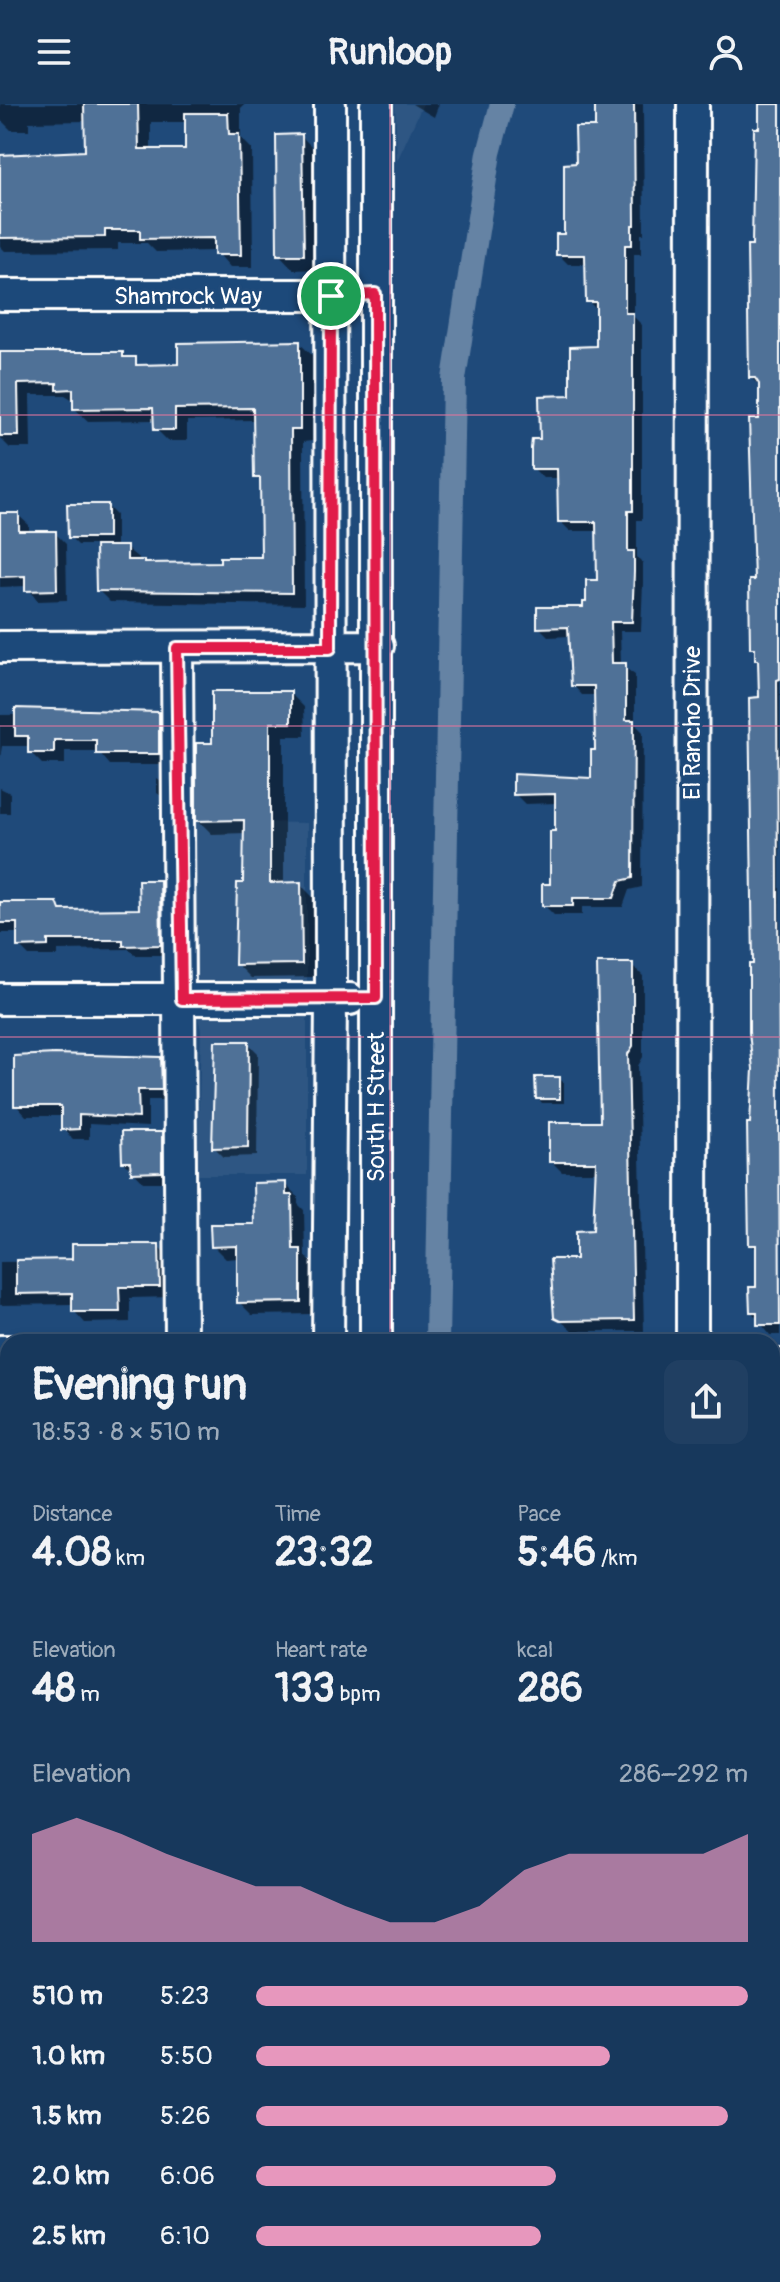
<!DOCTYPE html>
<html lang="en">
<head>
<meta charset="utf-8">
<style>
  body { margin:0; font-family:Pangolin,sans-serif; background:#203f62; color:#f1f3f6; height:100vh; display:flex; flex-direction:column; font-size:30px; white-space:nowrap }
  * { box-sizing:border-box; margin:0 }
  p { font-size:26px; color:#9eacbb }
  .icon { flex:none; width:44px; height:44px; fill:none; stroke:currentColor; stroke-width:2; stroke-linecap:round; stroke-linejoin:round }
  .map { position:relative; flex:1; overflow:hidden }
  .details { position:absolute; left:0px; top:1230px; width:780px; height:948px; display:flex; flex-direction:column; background:#17385c; border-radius:24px 24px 0 0; box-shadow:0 4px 12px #0003,0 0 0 2px #365272 }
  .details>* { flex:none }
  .pin { position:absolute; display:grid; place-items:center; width:68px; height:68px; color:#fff; margin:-34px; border:4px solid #fff; border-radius:50%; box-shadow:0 2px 8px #0007 }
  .round { display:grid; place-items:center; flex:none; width:84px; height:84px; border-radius:16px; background:#203f62 }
  .summary { display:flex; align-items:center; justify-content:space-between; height:136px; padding:0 32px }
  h1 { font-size:44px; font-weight:700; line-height:60px }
  .figures { display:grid; grid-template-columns:repeat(3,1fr); gap:12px; height:136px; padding:8px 32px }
  .figures div { display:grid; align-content:center }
  .figures b { font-size:40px; font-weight:700 }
  .figures small { font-size:22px; font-weight:400 }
  .figures p { font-size:22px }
  .chart { height:224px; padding:16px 32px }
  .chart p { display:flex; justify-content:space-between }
  .chart svg { width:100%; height:144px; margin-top:8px; fill:#e797bd; opacity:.7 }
  ul { padding:0 32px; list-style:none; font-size:26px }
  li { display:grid; grid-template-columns:128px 96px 1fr; align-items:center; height:60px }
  li i { height:20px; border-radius:10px; background:#e797bd }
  header { display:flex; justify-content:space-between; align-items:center; height:104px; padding:0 32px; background:#17385c; font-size:36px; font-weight:700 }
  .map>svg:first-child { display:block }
  .built { fill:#2e5683 }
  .shadow { fill:#0007; fill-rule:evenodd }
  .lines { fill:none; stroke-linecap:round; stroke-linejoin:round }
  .canal { stroke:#6583a4; stroke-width:24 }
  .building { fill:#507197; stroke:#fff; stroke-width:2 }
  .minor-casing { stroke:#fff; stroke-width:36 }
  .minor { stroke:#1f4a7a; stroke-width:30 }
  .route-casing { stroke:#fff; stroke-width:16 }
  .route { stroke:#e11d48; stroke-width:10 }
  .grid { fill:none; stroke:#da749d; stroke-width:2; stroke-opacity:0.55 }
  .labels { text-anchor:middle; stroke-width:6; stroke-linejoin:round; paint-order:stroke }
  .street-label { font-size:24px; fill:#fff; stroke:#1f4a7a }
</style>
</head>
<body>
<header><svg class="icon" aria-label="menu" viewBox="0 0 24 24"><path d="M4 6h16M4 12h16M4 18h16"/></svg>Runloop<svg class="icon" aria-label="person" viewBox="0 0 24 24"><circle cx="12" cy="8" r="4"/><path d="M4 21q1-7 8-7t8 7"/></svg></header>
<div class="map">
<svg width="780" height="2178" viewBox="0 0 780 2178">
  <rect width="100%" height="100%" fill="#1f4a7a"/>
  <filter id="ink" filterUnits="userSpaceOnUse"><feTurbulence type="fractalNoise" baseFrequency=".0125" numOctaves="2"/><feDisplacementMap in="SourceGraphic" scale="16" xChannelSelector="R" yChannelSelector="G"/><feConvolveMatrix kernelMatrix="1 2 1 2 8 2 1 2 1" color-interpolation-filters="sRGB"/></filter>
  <g filter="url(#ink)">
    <path class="built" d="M 395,0 L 423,0 L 397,57 Z
      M 186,717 L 307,719 L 307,1071 L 197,1071 L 201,926 L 186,864 Z
      M 164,2170 L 303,2170 L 303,2178 L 164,2178 Z"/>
    <path class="shadow" d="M 0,0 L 245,0 L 241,4 L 241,34 L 252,45 L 253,163 L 230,163 L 216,147 L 156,148 L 147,139 L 118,139 L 118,146 L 5,147 L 0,142 L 0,53 L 87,48 L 87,17 L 29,18 L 29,26 L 11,26 L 0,15 ZM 151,18 L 187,18 L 187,47 L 151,47 Z
      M 412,0 L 439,0 L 434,13 Z
      M 597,0 L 643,0 L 644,130 L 641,130 L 641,150 L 634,150 L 634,213 L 642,221 L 642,416 L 637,416 L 637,453 L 643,459 L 643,479 L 641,527 L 620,527 L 621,561 L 635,571 L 635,620 L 643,628 L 642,783 L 629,786 L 623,803 L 582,803 L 582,811 L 554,811 L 544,801 L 552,782 L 557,699 L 525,700 L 515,690 L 593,676 L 597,648 L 596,591 L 582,591 L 573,581 L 570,532 L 549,533 L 539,523 L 585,505 L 599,478 L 598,427 L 570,427 L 560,417 L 559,374 L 543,374 L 533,364 L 542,337 L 598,244 L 598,207 L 588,197 L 588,160 L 568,160 L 558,150 L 566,132 L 578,61 L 597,25 Z
      M 301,32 L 317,48 L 318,165 L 294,166 L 279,150 Z
      M 780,34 L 780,1231 L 770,1231 L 751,1207 L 758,1185 L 758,1147 L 751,1140 L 761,595 L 760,558 L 752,543 L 761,283 L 751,274 L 754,143 Z
      M 299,239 L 312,251 L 312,337 L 303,338 L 304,501 L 110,498 L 98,486 L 97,441 L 78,441 L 70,433 L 107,402 L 116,411 L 116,444 L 126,444 L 147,461 L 222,460 L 263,455 L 262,379 L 256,373 L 255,316 L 187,317 L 187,337 L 168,337 L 156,325 L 155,316 L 88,317 L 75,305 L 75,297 L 65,291 L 30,291 L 31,344 L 10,344 L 0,334 L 0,250 L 123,250 L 142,263 L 180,262 Z
      M 0,411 L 18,411 L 29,421 L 29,429 L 55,429 L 66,440 L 67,496 L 38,497 L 27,482 L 0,483 Z
      M 290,589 L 304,603 L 305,632 L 284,632 L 284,780 L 300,780 L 314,794 L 315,873 L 251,874 L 237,860 L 236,819 L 239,819 L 245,781 L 246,729 L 212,730 L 198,716 L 214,641 Z
      M 158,610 L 170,622 L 170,661 L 110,661 L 98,647 L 65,647 L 65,660 L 42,660 L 30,648 L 30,642 L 2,642 L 0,654 L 0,611 Z
      M 157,674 L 164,679 L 164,694 L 157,689 Z
      M 0,684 L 10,689 L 10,709 L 0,709 Z
      M 160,778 L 170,789 L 170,851 L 135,851 L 129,845 L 58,846 L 58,852 L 29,852 L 19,842 L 19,829 L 0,829 L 0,800 L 56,800 L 63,808 L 141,807 Z
      M 632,861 L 643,872 L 643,953 L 638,962 L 644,1227 L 573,1227 L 556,1213 L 578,1157 L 595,1128 L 597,1068 L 562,1068 L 551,1057 L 602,1020 Z
      M 248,939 L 258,949 L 257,1052 L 224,1053 L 214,1043 Z
      M 161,955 L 171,965 L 171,996 L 148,996 L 148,1023 L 89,1020 L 89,1035 L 73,1035 L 63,1025 L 63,1012 L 26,1012 L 16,1001 Z
      M 560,975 L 564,979 L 564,999 L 542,999 L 538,994 Z
      M 161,1030 L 171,1040 L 171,1078 L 143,1078 L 124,1058 Z
      M 285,1080 L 298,1093 L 298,1100 L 304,1106 L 305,1152 L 313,1160 L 313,1210 L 252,1211 L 239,1198 L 239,1154 L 226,1155 L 213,1142 L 256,1122 Z
      M 158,1142 L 169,1153 L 171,1193 L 130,1194 L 130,1218 L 85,1219 L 74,1207 L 74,1200 L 0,1201 L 0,1158 L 74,1157 Z
      M 772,1302 L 780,1302 L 780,1999 L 772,1974 Z
      M 0,1310 L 8,1310 L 8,1349 L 0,1349 Z
      M 0,1498 L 8,1506 L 8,1540 L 0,1540 Z
      M 0,1658 L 8,1658 L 8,1737 L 0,1737 Z
      M 0,1805 L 8,1805 L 8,1897 L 0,1897 Z
      M 60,2170 L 113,2170 L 113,2178 L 61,2178 Z
      M 173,2170 L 313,2170 L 313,2178 L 174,2178 Z
      M 735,2170 L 742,2178 L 650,2178 L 645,2171 Z
      M 604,2171 L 614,2178 L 599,2178 Z"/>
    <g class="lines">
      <path class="canal" d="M 437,1238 L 454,275 L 489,49 L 502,0
        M 438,2170 L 438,2178"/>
    </g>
    <path class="building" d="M 84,0 L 138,0 L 139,45 L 185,45 L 185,9 L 228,9 L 229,30 L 239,30 L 241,151 L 214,151 L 214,134 L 140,135 L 140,126 L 105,126 L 105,133 L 0,134 L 0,51 L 85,47 Z
      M 595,0 L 634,0 L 635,121 L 632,121 L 632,141 L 625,141 L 625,209 L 633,209 L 633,407 L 628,407 L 628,447 L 634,447 L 634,468 L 632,518 L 611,518 L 612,559 L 626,559 L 626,616 L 634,616 L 633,774 L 620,777 L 614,794 L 573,794 L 573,802 L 542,802 L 542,780 L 550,780 L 550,727 L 555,727 L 555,690 L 513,691 L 513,670 L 591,674 L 591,646 L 595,646 L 594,582 L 571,582 L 568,523 L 537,524 L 537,503 L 583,503 L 583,498 L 586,498 L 586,476 L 597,476 L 596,418 L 558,418 L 557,365 L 531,365 L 531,344 L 532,335 L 540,335 L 539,292 L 570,291 L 570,243 L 596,242 L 596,198 L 586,198 L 585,151 L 556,151 L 556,130 L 564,130 L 564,60 L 576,59 L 575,23 L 595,23 Z
      M 759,0 L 780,0 L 780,575 L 777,576 L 780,1221 L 757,1221 L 757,1208 L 750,1208 L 749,1183 L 756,1183 L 756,1141 L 749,1141 L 747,1019 L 750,1019 L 753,965 L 749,928 L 749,860 L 753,860 L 749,594 L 759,593 L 758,556 L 755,556 L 755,544 L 750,544 L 749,476 L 754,476 L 749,315 L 759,315 L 759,280 L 755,274 L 749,274 L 747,141 L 752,141 L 754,24 L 759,24 Z
      M 302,30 L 304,151 L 277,151 L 276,31 Z
      M 300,237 L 300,326 L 291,326 L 292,489 L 96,487 L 95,442 L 127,442 L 127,456 L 144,456 L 144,459 L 220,458 L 220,453 L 261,453 L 260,374 L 254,374 L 253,304 L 175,305 L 175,326 L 154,326 L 153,304 L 73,305 L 73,285 L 57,286 L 57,279 L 18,280 L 19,332 L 0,332 L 0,248 L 123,248 L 123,253 L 136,253 L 136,261 L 178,260 L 178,239 Z
      M 67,400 L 108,400 L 108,434 L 68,434 Z
      M 0,409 L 19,409 L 19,427 L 56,427 L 57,486 L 25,487 L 25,472 L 0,473 Z
      M 212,587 L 291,587 L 291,619 L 270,619 L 270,779 L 301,778 L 302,860 L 235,861 L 237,779 L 243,779 L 244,716 L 196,717 L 196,639 L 212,639 Z
      M 15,604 L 159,608 L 159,650 L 96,650 L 96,636 L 54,636 L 54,649 L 28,649 L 28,632 L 15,632 Z
      M 138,776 L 160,776 L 161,841 L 123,842 L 123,836 L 48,836 L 48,842 L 17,843 L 17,819 L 0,819 L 0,798 L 57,798 L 60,806 L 139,805 Z
      M 597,859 L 633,859 L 633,942 L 628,950 L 634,1216 L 560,1217 L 554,1214 L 550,1155 L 576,1155 L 576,1127 L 593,1126 L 596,1058 L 549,1058 L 549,1018 L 600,1018 Z
      M 215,937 L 249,937 L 248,1043 L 212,1044 Z
      M 55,950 L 161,953 L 162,986 L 138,986 L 139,1014 L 79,1011 L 79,1025 L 61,1026 L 61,1002 L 14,1002 L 14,952 Z
      M 535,973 L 560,973 L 560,995 L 536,995 Z
      M 121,1028 L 162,1028 L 162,1068 L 131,1069 L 130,1058 L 122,1058 Z
      M 286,1078 L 286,1091 L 292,1091 L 293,1145 L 301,1145 L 301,1198 L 237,1199 L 237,1142 L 211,1143 L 210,1120 L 254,1120 L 253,1079 Z
      M 72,1140 L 159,1140 L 160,1183 L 119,1183 L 120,1208 L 72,1208 L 72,1189 L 16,1190 L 16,1156 L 72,1155 Z"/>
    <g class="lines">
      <g class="minor-casing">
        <path id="minor" d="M 0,191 L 349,191
          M 0,543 L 378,542
          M 177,544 L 181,1238
          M 0,895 L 350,895
          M 328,1238 L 331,896 L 330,0
          M 376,1238 L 376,0
          M 692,1238 L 693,0
          M 0,1247 L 8,1247
          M 772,1261 L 780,1261
          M 0,1599 L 8,1599
          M 3,1951 L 3,2178
          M 772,2115 L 780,2125
          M 329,2170 L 329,2178
          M 358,2170 L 359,2178
          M 154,2178 L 154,2170"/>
      </g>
      <use href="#minor" class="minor"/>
    </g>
  </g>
  <g class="lines" filter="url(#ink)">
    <g class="route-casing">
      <path id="route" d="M 375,190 L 376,894 L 182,895 L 177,544 L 330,544 L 331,192 Z"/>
    </g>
    <use href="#route" class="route"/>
  </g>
  <path class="grid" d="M 390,0 L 390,1238M 0,311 L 780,311M 0,622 L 780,622M 0,933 L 780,933M 0,1245 L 8,1245M 772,1245 L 780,1245M 0,1556 L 8,1556M 772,1556 L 780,1556M 0,1867 L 8,1867M 772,1867 L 780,1867M 390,2170 L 390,2178"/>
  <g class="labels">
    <g class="street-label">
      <text x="188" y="200">Shamrock Way</text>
      <text transform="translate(692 619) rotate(-90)" y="8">El Rancho Drive</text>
      <text transform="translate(376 1003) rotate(-90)" y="8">South H Street</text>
    </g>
  </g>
</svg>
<div class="pin" style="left:331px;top:192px;background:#1e9e55"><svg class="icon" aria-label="arrive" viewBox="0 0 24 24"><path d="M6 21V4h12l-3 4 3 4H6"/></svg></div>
<section class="details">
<div class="summary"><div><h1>Evening run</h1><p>18:53 · 8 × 510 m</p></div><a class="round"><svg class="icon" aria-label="share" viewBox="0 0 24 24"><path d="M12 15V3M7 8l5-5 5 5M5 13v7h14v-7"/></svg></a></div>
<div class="figures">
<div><p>Distance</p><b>4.08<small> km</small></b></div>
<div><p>Time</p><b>23:32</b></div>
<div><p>Pace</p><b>5:46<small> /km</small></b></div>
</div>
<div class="figures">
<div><p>Elevation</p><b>48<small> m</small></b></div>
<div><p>Heart rate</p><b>133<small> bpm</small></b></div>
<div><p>kcal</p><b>286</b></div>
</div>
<div class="chart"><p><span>Elevation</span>286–292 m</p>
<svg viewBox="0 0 160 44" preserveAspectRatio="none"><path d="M0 44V11L10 6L20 11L30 17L40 22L50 27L60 27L70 33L80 38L90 38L100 33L110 22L120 17L130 17L140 17L150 17L160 11V44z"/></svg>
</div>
<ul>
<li><b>510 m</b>5:23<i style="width:100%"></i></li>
<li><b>1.0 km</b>5:50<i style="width:72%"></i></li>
<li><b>1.5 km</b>5:26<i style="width:96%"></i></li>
<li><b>2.0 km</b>6:06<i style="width:61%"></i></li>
<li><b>2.5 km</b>6:10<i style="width:58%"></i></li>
</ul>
</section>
</div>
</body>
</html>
